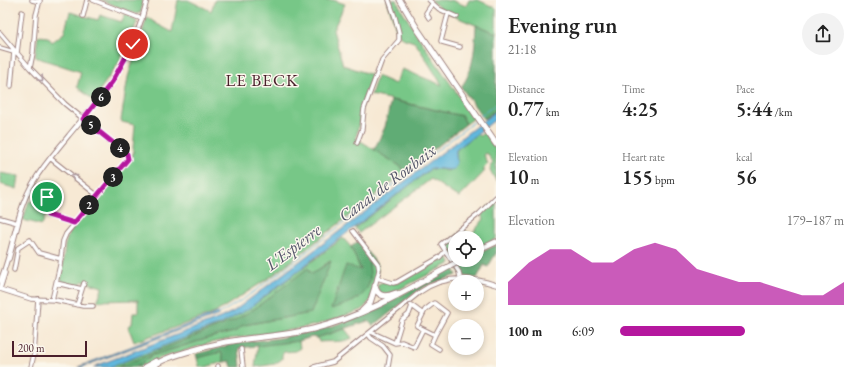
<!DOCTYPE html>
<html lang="en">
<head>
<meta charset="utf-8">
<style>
  body { margin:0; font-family:"EB Garamond",serif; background:#f2f2f2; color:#222; height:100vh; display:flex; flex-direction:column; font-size:15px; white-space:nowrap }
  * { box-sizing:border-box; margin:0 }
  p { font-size:13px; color:#767676 }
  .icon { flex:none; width:22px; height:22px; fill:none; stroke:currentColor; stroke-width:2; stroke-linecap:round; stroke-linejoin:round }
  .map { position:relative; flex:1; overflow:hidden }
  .sheet { display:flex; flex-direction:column; background:#fff; width:360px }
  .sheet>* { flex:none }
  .fabs { position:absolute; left:448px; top:231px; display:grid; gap:8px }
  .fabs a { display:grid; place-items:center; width:36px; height:36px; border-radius:50%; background:#fff; box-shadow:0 2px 6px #0003; font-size:20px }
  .scale { position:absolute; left:12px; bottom:10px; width:75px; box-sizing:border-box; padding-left:4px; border:2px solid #4a1f2b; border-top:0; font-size:11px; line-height:14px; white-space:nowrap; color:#4a1f2b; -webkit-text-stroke:3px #fbf7ec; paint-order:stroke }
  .pin { position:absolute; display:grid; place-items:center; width:34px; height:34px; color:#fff; margin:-17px; border:2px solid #fff; border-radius:50%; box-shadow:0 1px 4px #0007 }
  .km { position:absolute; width:20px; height:20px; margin:-10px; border-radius:50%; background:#222; color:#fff; font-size:11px; line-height:20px; text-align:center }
  .round { display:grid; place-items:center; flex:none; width:42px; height:42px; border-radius:21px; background:#f2f2f2 }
  .summary { display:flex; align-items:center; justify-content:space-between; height:68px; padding:0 12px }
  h1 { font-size:22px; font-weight:600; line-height:30px }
  .figures { display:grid; grid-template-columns:repeat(3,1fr); gap:6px; height:68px; padding:4px 12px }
  .figures div { display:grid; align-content:center }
  .figures b { font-size:20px; font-weight:600 }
  .figures small { font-size:11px; font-weight:400 }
  .figures p { font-size:11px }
  .chart { height:112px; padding:8px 12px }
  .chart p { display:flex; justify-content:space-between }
  .chart svg { width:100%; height:72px; margin-top:4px; fill:#b5179e; opacity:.7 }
  ul { padding:0 12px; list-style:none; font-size:13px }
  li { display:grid; grid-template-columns:64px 48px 1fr; align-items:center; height:30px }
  li i { height:10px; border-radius:5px; background:#b5179e }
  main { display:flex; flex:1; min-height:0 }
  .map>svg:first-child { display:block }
  .green { fill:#77c787; stroke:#607359 }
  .forest { fill:#61ac74; stroke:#566650 }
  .water { fill:#60b7dd; stroke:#556b84 }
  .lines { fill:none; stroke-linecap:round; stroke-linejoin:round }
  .stream { stroke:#60b7dd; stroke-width:1 }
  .minor-casing { stroke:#a08480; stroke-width:5.5 }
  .highway-casing { stroke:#a08480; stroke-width:7 }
  .minor { stroke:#fff; stroke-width:3.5 }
  .highway { stroke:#fff; stroke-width:5 }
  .highway-bridge-casing { stroke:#a08480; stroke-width:7; stroke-linecap:butt }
  .highway-bridge { stroke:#fff; stroke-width:5 }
  .oneway { stroke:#ae9aa0 }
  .route-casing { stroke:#fff; stroke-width:8 }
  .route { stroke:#b5179e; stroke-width:5 }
  .labels { text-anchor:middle; stroke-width:3; stroke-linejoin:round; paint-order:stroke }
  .neighbourhood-label { font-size:17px; letter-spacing:1px; fill:#4a1f2b; stroke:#fbf7ec }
  .water-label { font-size:17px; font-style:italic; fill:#525469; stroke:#fbf7ec }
</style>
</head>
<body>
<main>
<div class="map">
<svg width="496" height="367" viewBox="0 0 496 367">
  <rect width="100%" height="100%" fill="#fbf7ec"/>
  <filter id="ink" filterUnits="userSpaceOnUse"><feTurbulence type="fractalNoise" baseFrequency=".025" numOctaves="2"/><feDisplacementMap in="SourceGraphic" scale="8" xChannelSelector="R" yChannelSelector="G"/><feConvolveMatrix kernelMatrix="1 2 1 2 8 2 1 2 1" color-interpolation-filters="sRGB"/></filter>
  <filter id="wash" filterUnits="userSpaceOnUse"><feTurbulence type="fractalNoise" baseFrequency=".012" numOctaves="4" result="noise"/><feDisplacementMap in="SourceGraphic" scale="16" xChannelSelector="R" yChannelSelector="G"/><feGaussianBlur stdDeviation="0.9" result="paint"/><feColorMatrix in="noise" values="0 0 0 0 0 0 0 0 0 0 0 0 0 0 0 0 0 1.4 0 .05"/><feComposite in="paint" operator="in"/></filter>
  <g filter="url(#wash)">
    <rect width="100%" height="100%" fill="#f7e9d4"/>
    <path class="green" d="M 101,0 L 143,0 L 141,12 L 136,14 Z
      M 178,0 L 188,0 L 211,11 L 215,0 L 333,0 L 345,4 L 333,30 L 343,65 L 372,75 L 360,112 L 359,124 L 356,138 L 400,166 L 405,172 L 272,276 L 215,313 L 134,342 L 128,326 L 132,324 L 133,313 L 138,313 L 138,300 L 97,301 L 101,292 L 102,287 L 82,281 L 80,286 L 64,283 L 61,280 L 65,245 L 69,232 L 131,158 L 134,151 L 133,148 L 135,125 L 122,122 L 121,120 L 128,77 L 147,17 L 157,24 L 172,32 Z
      M 387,0 L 396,0 L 417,35 L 474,118 L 466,124 L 462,116 L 371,95 L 377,76 L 395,84 L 402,69 L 442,85 L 419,48 L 414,42 L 402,38 L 397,32 Z
      M 432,0 L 445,0 L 448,1 L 451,0 L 466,6 L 469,0 L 478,0 L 496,8 L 496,33 C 474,24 450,17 431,1 Z
      M 70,12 L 98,20 L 100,15 L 122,22 L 125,14 L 135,19 L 137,22 L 128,44 L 118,64 L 93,100 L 77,87 L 81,72 L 35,57 L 38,36 L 48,37 L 52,42 L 64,33 Z
      M 484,133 L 496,150 L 496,181 L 490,170 L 493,163 L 487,153 L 484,155 L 488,164 L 483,169 L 485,171 L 460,197 L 453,194 L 431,179 L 359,233 L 355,228 L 429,170 L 435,168 L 448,171 L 457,162 L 456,155 L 456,150 L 477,134 L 479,136 Z
      M 0,173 L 19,176 L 17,189 L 0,184 Z
      M 29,201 L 49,206 L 42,225 L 23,220 Z
      M 496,202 L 496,239 L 477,249 L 477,238 L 455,238 L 455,260 L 445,245 L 464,230 L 471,235 L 484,219 L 481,215 L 490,205 L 492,207 Z
      M 343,238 L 351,247 L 361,271 L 346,265 L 358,299 C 371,282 369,284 369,263 L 374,260 L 377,265 L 378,270 L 370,301 L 362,310 L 316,325 L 280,332 L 229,339 L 210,343 L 157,359 L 143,367 L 134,367 L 141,364 L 151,356 L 212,337 L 234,332 L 244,325 L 310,313 L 330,261 L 312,274 L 308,269 L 254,309 L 235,320 L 118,367 L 110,367 L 220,324 L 247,310 Z
      M 446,255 L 451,263 L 396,291 L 390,294 L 380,293 L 377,288 L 378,285 L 382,282 L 397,283 L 442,259 Z
      M 345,329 L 352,338 C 343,343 330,341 319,342 L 318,339 L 316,338 Z
      M 299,341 L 300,348 L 296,351 L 284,352 L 282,355 L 282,359 L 275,364 L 255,367 L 258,345 Z
      M 221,352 L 224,362 L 205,367 L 199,366 L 197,358 Z"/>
    <path class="forest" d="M 476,25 L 496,33 L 496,110 L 484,119 L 461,87 C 474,71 475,45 476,25 Z
      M 391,100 L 462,116 L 466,124 L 405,172 L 400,166 L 374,150 L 385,127 Z
      M 358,241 L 374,260 L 369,263 C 369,269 371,274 370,280 C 366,300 347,304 331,309 L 346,265 L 361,270 L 351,247 Z
      M 496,245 L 496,253 L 488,267 L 484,265 L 477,278 L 462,276 L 457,265 L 466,260 L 477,260 L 477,254 Z
      M 331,261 L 311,313 L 244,325 L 234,332 L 212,337 L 151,356 L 141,364 L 134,367 L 118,367 L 235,320 L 254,309 L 308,268 L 312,274 Z
      M 453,267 L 457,275 L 431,284 L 422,288 L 373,326 L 368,321 L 316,338 L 312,337 L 299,341 L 239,348 L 241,367 L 232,367 L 230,361 L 224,362 L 221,352 L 197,358 L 196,354 L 238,343 L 280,338 L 332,326 L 368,313 Z"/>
    <path class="water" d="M 496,111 L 496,119 L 456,150 L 456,155 L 457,162 L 454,169 C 445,172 438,166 429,170 L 247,310 L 223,323 L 110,367 L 93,367 L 220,318 L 234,311 L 374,205 Z
      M 218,313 L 219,315 L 82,367 L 78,367 Z"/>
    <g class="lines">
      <path class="stream" d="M 480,116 L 496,104
        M 217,315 L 245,298 L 278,274 L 476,120"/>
    </g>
  </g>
  <g filter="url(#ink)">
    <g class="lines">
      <g class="minor-casing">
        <path id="minor" d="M 32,0 L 40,2
          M 93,0 L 142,19
          M 429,0 L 439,9 L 457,17
          M 448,14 L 441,41 L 442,42 L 460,47
          M 83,16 L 87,0
          M 429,18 L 426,13 L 432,4
          M 0,33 L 16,52
          M 0,48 L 17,53 L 30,68 L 65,104 L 129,156 L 127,161 L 66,234 L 63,241 L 60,265 L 52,300
          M 17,53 L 22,12
          M 30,68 L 33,53 L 36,15 L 40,0
          M 11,86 L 14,52
          M 357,143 L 362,129 L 364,109 L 382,60 L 399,40 L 399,33 L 395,17 L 389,0
          M 50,158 L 98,196
          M 53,198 L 47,197 L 47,192 L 50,191 L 54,194 L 48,215 L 74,223
          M 0,218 L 18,223
          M 353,231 L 378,264 L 379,270 L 375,286
          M 9,259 L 21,213
          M 14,270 L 18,248 L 30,240 L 39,253 L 61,259
          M 377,278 L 393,283 L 397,282 L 440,257 L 445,251
          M 460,278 L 459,272 L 441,244 L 479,214 L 496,197
          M 0,281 C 14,248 15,212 34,181 C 44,164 57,150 69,135 C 107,90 133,59 147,0
          M 56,283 L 82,289
          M 0,289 L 5,273
          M 0,289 L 31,299 L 55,300 L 83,306 L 93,306
          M 434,303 L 447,313 L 435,335 L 417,326 L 425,310 Z
          M 77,305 L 84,283
          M 411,305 L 423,314
          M 371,332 L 395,343 L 402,320 L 409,314 L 412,306
          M 368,334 L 371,338 L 383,346 L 390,355 L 388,367
          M 435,335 L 431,344 L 439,349
          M 395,343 L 402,342 L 414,347 L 423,329
          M 241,349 L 243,367
          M 218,366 L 218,367
          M 31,367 L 34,354 L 38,299
          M 314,367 L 333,362 L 420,292 C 443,276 470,276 496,285"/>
      </g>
      <g class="highway-casing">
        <path id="highway" d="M 400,0 L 418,30 L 496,144
          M 477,251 L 496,242
          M 375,286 C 378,298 386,297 396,293
          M 362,311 L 370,303 L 375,287
          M 145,367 L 156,361
          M 153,367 C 160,357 212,345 226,342 C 255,337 285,336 313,329 C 363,317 406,291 450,266"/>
      </g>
      <use href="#minor" class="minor"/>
      <use href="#highway" class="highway"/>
      <g class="highway-bridge-casing">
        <path id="highway-bridge" d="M 450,266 L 458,262"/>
      </g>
      <use href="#highway-bridge" class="highway-bridge"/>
    </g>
    <defs><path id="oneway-chevron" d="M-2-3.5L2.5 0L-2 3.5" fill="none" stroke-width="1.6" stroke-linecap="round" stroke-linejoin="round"/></defs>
    <g class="oneway">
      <use href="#oneway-chevron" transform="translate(41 79) rotate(46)"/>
      <use href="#oneway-chevron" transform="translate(74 177) rotate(-142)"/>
    </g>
  </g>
  <g class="lines" filter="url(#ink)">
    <g class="route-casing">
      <path id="route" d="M 47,197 L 53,198 L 48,215 L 74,223 L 128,159 L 127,154 L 83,119 L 112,82 L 133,44"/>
    </g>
    <use href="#route" class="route"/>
  </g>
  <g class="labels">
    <g class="neighbourhood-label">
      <text x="262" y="86">LE BECK</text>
    </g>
    <g class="water-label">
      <text transform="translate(387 183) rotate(-37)" y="6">Canal de Roubaix</text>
      <text transform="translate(293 247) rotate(-37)" y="6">L'Espierre</text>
    </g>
  </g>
</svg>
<div class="fabs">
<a><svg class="icon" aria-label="locate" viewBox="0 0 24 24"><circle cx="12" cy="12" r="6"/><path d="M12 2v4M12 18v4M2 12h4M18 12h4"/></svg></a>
<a>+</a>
<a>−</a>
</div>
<div class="scale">200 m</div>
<div class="pin" style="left:47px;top:197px;background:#1e9e55"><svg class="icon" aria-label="arrive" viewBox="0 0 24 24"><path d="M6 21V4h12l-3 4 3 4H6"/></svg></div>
<div class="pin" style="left:133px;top:44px;background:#d93025"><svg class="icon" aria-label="check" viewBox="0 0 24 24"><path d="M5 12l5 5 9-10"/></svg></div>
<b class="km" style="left:89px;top:205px">2</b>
<b class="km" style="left:113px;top:177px">3</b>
<b class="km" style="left:120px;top:148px">4</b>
<b class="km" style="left:91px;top:125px">5</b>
<b class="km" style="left:101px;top:97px">6</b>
</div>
<section class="sheet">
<div class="summary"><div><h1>Evening run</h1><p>21:18</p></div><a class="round"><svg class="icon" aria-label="share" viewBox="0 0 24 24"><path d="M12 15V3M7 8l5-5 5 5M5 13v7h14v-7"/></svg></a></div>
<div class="figures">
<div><p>Distance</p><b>0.77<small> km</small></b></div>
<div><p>Time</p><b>4:25</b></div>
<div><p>Pace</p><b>5:44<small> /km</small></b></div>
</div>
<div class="figures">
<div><p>Elevation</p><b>10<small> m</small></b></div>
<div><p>Heart rate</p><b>155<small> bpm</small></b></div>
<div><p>kcal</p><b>56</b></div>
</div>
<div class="chart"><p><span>Elevation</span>179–187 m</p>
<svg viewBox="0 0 160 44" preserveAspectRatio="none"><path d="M0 44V30L10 18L20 10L30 10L40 18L50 18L60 10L70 6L80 10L90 22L100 26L110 30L120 30L130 34L140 38L150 38L160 30V44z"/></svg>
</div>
<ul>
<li><b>100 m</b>6:09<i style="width:56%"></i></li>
</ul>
</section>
</main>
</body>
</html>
